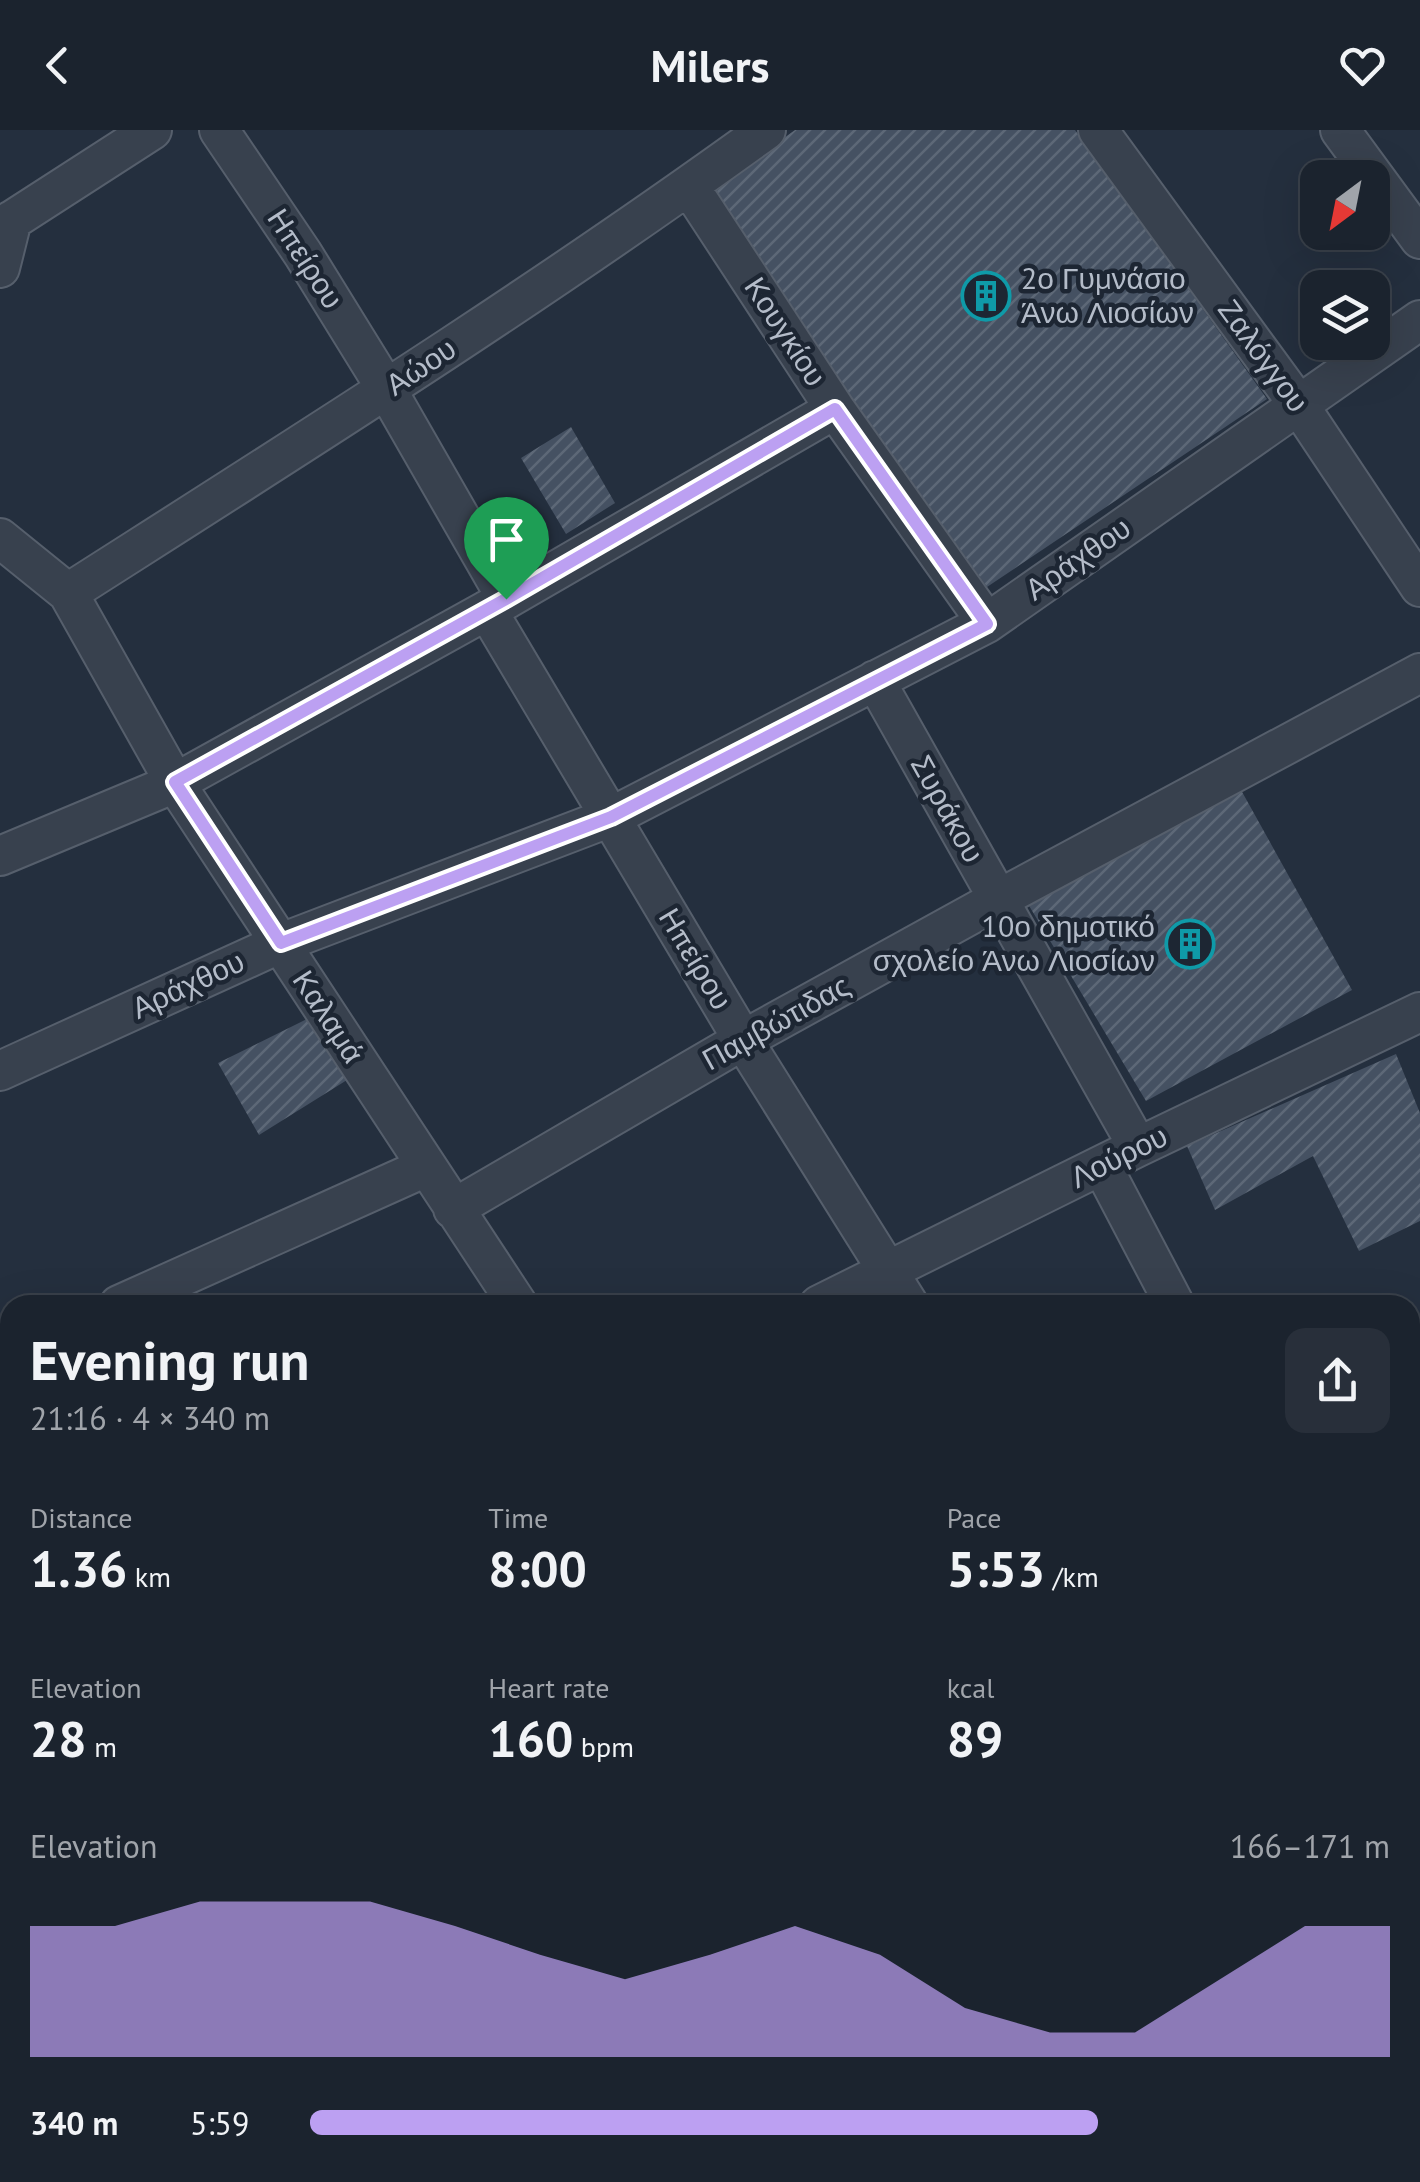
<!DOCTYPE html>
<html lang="en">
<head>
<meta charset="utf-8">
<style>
  body { margin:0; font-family:"PT Sans",sans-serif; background:#282f3a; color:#f1f3f6; height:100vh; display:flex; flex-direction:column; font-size:38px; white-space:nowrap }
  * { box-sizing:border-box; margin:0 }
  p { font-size:32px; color:#a0a4aa }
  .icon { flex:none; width:55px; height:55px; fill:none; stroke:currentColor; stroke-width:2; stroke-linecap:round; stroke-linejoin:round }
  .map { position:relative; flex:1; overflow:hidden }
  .panel { position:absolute; left:0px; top:1165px; width:1420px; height:888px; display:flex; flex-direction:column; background:#1b232e; border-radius:30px 30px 0 0; box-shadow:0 10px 40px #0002,0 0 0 2px #39404a }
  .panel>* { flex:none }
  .needle { width:65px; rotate:212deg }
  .controls { position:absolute; left:1300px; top:30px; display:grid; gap:20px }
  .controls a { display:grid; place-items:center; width:90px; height:90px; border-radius:20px; background:#1b232e; box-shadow:0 10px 40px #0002,0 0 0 2px #39404a; font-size:50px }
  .pin { position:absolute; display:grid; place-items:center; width:85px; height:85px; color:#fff; margin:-102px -42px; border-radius:50% 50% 50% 0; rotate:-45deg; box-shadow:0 0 10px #0007 }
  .pin .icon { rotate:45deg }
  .round { display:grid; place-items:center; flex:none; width:105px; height:105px; border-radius:20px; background:#282f3a }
  .overview { display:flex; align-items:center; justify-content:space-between; height:170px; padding:0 30px }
  h1 { font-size:55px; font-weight:600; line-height:75px }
  .metrics { display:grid; grid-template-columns:repeat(3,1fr); gap:15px; height:170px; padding:10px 30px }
  .metrics div { display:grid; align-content:center }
  .metrics b { font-size:50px; font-weight:600 }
  .metrics small { font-size:28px; font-weight:400 }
  .metrics p { font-size:28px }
  .chart { height:280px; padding:20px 30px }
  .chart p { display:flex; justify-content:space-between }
  .chart svg { width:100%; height:180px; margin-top:10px; fill:#bca0f2; opacity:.7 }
  ul { padding:0 30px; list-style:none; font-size:32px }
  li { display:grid; grid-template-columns:160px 120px 1fr; align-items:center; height:75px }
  li i { height:25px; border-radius:12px; background:#bca0f2 }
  header { display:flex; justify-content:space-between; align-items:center; height:130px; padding:0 30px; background:#1b232e; font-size:45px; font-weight:600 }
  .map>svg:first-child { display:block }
  .building { fill:url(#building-hatch) }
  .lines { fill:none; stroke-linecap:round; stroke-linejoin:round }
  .street-casing { stroke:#565f6c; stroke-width:42 }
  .path { stroke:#44595c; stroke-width:6; stroke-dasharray:8 8; stroke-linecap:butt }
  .street { stroke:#38414e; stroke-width:38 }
  .route-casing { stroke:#fff; stroke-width:20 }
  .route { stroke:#bca0f2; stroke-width:12 }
  .labels { text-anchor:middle; stroke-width:9; stroke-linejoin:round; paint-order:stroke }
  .street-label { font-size:30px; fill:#b4bcc9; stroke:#1d2633 }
  .poi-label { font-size:30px; fill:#b4bcc9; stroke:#1d2633; text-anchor:start }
</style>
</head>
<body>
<header><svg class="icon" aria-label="back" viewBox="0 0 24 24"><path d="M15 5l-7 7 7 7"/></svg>Milers<svg class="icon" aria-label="heart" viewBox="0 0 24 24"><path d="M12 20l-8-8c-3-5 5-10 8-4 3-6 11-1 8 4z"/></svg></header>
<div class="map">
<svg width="1420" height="2052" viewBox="0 0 1420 2052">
  <defs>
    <pattern id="building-hatch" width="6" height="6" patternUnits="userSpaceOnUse" patternTransform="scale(2.5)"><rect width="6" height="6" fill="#455162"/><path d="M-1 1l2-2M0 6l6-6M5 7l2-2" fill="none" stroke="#5d6877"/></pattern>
  </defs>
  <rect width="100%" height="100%" fill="#242f3e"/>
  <path class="building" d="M 795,0 L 1075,0 L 1267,269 L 987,457 L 705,64 Z
    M 571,297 L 615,373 L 566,404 L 521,328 Z
    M 1241,660 L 1352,860 L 1146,971 L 1025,769 Z
    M 311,887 L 347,950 L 259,1005 L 218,933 Z
    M 1396,924 L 1420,983 L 1420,1091 L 1359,1121 L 1313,1026 L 1215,1080 L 1187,1016 Z"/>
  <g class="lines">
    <g class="street-casing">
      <path id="street" d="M 219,0 L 303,124 L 387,260 L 507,469
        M 1098,0 L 1298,274 L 1420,457
        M 1340,0 L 1420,109
        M 689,56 L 835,279 L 987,493
        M 0,98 L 152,0
        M 0,138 L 12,90
        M 0,408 L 68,463 L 175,653 L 518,1175
        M 68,463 C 303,313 540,164 766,0
        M 487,480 L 743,910 L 909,1175
        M 875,550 L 1138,1017
        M 0,726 L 175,653 L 507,469 L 835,279
        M 0,941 L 281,813 L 611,687 L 987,493 L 1420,190
        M 1102,1036 L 1175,1175
        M 453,1079 L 743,910 L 997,770 L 1420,543
        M 119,1175 L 426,1037
        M 819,1175 L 1138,1017 L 1420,882
        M 0,1227 L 10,1241
        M 1410,1335 L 1420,1354
        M 0,1517 L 10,1512
        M 1410,1636 L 1420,1637
        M 0,1693 L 10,1688
        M 1410,1949 L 1420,1945
        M 0,1995 L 10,1989
        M 226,2042 L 231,2052
        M 460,2042 L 464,2052
        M 562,2042 L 566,2052
        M 891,2042 L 894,2052
        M 1276,2042 L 1281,2052
        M 1058,2052 L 1079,2042"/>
    </g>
    <path class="path" d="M 686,2042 L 688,2052"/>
    <use href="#street" class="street"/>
  </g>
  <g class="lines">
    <g class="route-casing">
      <path id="route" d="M 835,279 L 987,494 L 611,687 L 281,813 L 175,652 L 506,469 Z"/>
    </g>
    <use href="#route" class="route"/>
  </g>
  <defs>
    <g id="building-ring" transform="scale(2.5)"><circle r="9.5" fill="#1d2633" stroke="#0f9aa8" stroke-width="1.5"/><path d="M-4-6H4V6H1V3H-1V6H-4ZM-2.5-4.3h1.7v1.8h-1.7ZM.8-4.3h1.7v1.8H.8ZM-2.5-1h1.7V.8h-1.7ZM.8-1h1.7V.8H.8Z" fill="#0f9aa8"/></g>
  </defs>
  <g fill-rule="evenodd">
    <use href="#building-ring" x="986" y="166"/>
    <use href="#building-ring" x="1190" y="814"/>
  </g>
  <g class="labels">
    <g class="street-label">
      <text transform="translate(305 129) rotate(57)" y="10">Ηπείρου</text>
      <text transform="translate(785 202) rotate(57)" y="10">Κουγκίου</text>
      <text transform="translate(1263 226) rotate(54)" y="10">Ζαλόγγου</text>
      <text transform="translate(421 237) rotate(-34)" y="10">Αώου</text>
      <text transform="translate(1078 429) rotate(-35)" y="10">Αράχθου</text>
      <text transform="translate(947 679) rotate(61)" y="10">Συράκου</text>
      <text transform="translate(695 829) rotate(59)" y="10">Ηπείρου</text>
      <text transform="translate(188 855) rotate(-25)" y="10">Αράχθου</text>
      <text transform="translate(328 887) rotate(57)" y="10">Καλαμά</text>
      <text transform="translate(776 893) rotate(-29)" y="10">Παμβώτιδας</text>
      <text transform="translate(1119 1027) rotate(-26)" y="10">Λούρου</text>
    </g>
    <g class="poi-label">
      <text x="1021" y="159">2ο Γυμνάσιο<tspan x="1021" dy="34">Άνω Λιοσίων</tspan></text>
      <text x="1155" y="807" text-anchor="end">10ο δημοτικό<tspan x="1155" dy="34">σχολείο Άνω Λιοσίων</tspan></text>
    </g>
  </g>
</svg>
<div class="controls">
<a><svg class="needle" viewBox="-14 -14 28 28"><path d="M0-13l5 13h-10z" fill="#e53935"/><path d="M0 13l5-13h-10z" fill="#a0a4aa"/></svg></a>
<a><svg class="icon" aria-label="layers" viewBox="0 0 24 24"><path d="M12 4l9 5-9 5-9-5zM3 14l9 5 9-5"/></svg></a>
</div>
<div class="pin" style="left:506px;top:469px;background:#1e9e55"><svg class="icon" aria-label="arrive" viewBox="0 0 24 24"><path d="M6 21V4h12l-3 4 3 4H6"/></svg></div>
<section class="panel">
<div class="overview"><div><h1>Evening run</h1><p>21:16 · 4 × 340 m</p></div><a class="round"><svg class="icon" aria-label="share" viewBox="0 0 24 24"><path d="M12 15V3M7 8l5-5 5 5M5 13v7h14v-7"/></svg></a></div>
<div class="metrics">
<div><p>Distance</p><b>1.36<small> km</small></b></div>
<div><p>Time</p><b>8:00</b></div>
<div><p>Pace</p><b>5:53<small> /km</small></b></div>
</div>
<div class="metrics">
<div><p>Elevation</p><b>28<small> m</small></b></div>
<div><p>Heart rate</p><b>160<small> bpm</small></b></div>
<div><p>kcal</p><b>89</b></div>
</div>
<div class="chart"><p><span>Elevation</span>166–171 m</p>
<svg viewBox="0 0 160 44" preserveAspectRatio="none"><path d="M0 44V12L10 12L20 6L30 6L40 6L50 12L60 19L70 25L80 19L90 12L100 19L110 32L120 38L130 38L140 25L150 12L160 12V44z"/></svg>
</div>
<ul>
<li><b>340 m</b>5:59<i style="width:73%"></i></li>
</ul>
</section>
</div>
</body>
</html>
